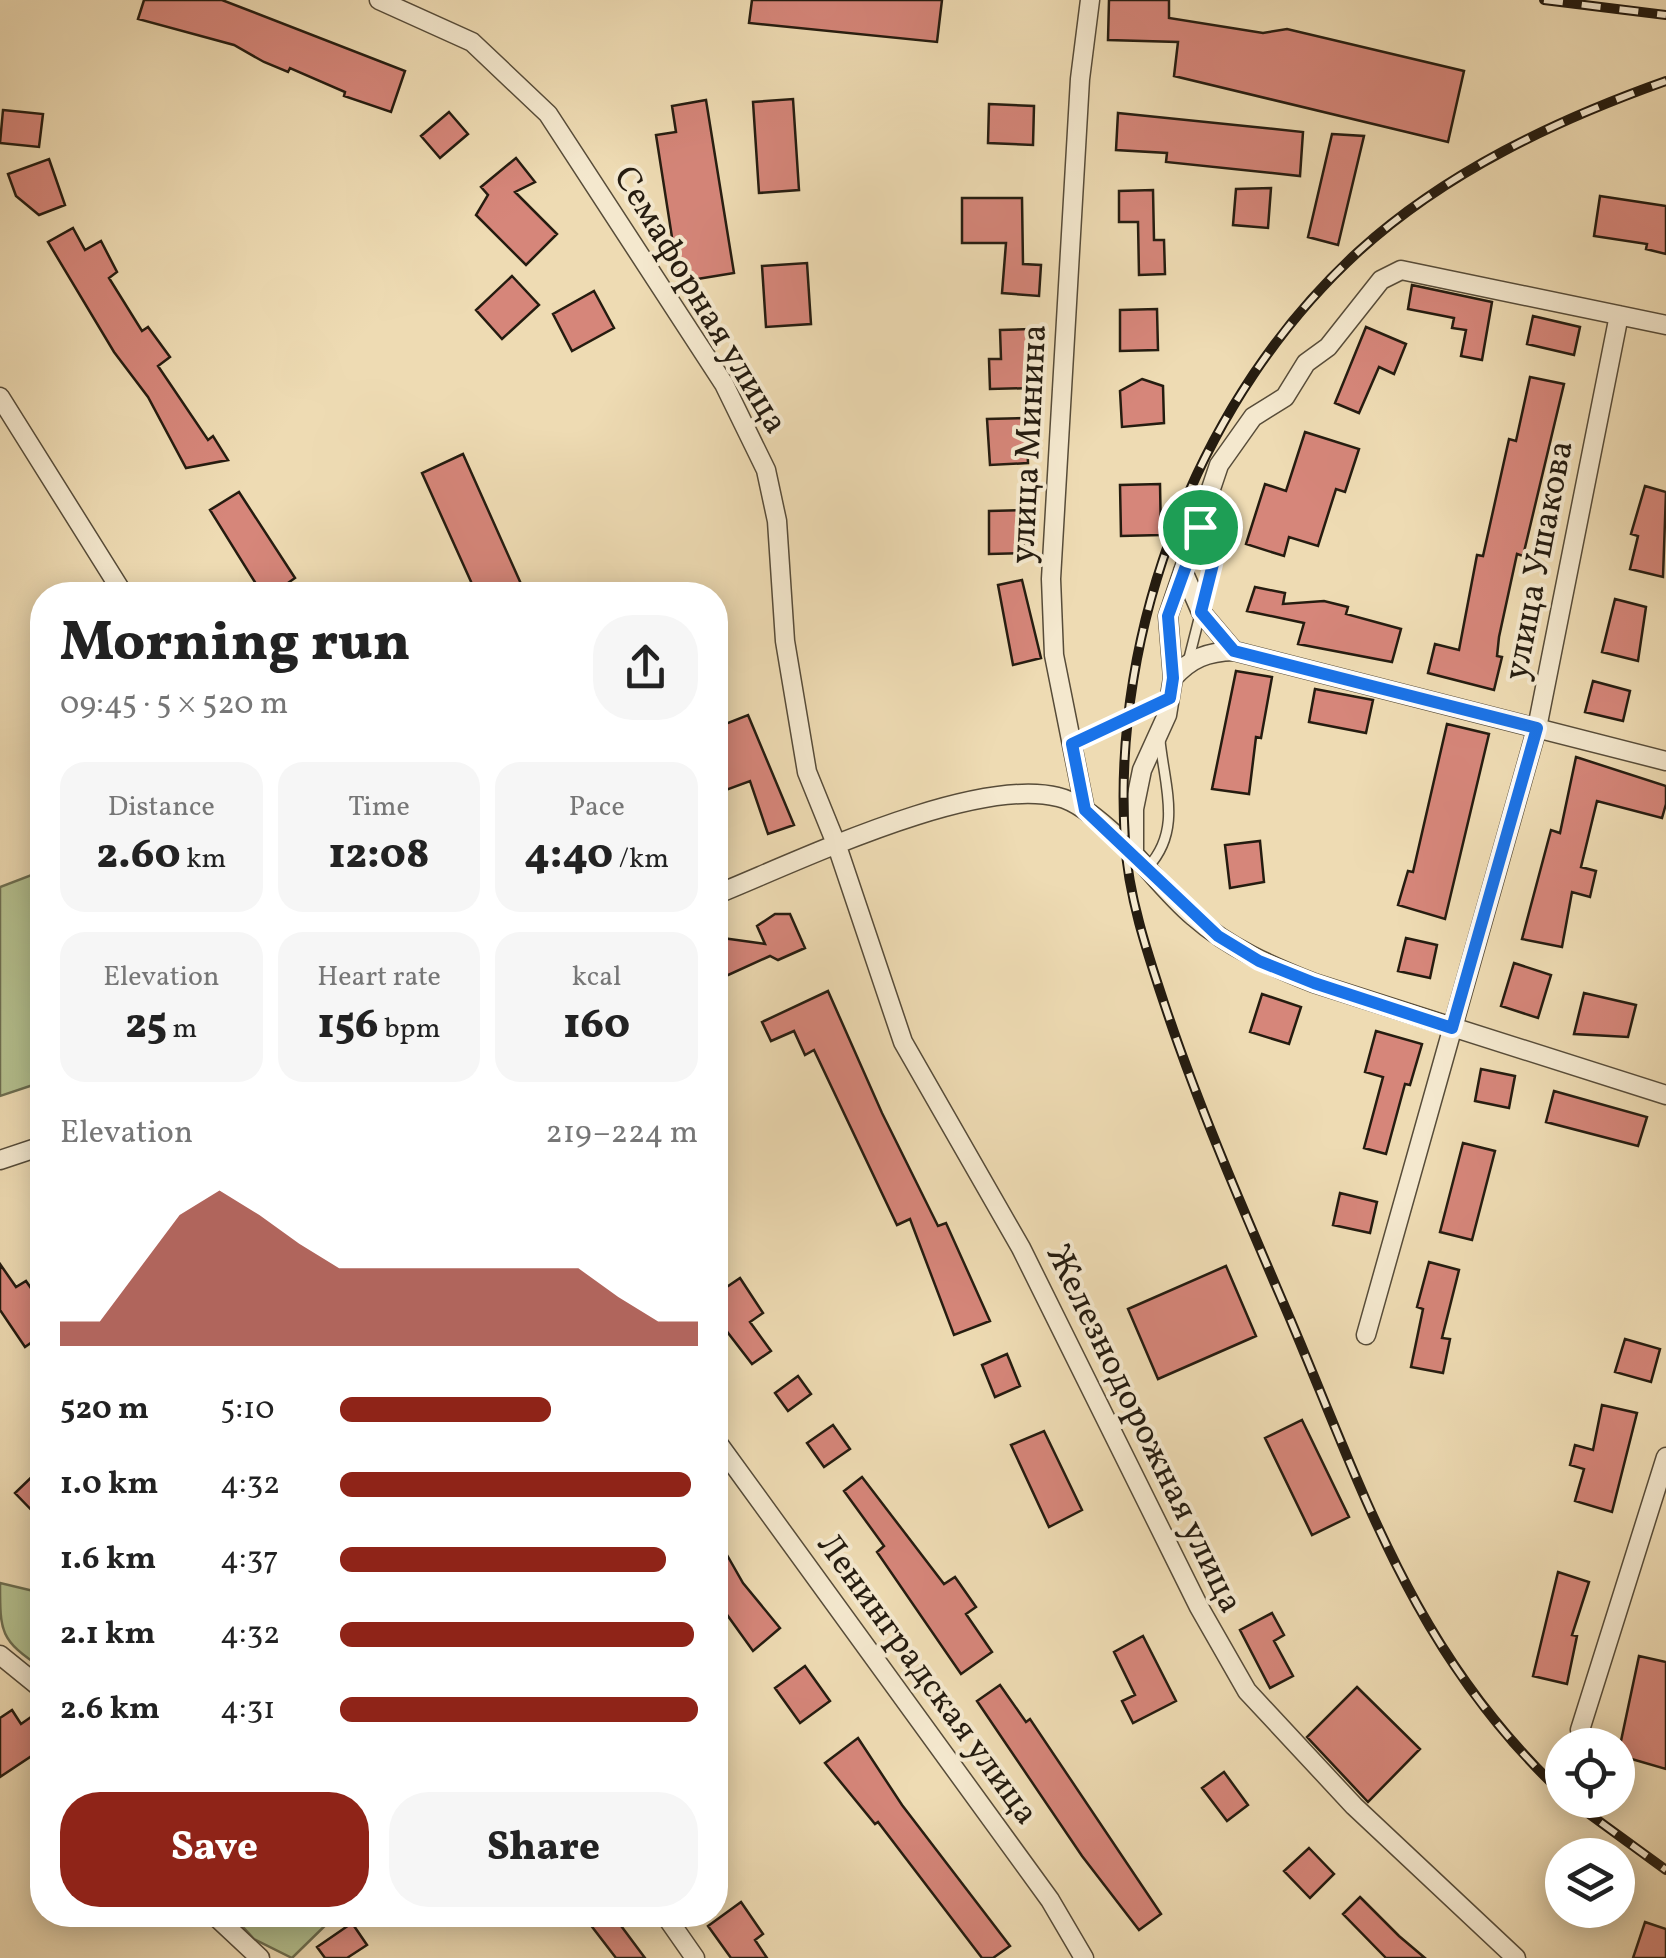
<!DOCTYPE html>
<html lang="en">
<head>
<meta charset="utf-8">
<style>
  body { margin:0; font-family:Vollkorn,serif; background:#f6f6f6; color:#222; height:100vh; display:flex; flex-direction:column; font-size:38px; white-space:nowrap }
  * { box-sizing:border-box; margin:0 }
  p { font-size:32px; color:#767676 }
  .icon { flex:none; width:55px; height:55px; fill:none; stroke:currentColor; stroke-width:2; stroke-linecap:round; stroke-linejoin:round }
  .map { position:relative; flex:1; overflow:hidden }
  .sheet { position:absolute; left:30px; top:582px; width:698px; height:1345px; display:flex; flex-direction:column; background:#fff; border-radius:40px; box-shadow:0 5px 25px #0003 }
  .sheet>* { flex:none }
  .tools { position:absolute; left:1545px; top:1728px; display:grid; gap:20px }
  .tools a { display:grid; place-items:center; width:90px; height:90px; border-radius:50%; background:#fff; box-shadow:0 5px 25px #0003; font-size:50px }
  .pin { position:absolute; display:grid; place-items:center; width:85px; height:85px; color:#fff; margin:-42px; border:5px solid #fff; border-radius:50%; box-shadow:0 2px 10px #0007 }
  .round { display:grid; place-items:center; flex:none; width:105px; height:105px; border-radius:40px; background:#f6f6f6 }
  .headline { display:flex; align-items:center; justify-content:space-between; height:170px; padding:0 30px }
  h1 { font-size:55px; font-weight:800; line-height:75px }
  .figures { display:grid; grid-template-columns:repeat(3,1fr); gap:15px; height:170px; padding:10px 30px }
  .figures div { display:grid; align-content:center; border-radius:25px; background:#f6f6f6; text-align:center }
  .figures b { font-size:42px; font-weight:800 }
  .figures small { font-size:28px; font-weight:400 }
  .figures p { font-size:28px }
  .chart { height:280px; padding:20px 30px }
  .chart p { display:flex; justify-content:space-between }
  .chart svg { width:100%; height:180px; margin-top:10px; fill:#8f2418; opacity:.7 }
  .primary-button { display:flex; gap:20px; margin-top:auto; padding:20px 30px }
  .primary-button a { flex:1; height:115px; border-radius:40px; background:#8f2418; color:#fff; font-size:40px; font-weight:800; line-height:115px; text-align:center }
  .primary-button a+a { background:#f6f6f6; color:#222 }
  ul { padding:0 30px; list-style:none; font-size:32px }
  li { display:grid; grid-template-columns:160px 120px 1fr; align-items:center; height:75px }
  li i { height:25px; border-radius:12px; background:#8f2418 }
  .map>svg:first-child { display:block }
  .green { fill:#b5c18f; stroke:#6d6e50; stroke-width:2.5 }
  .building { fill:#d6867a; stroke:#251c10; stroke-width:2.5 }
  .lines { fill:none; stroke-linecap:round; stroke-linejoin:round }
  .service-casing { stroke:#574c39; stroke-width:12 }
  .minor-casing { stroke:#574c39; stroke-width:21 }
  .path { stroke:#251c10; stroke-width:4; stroke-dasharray:8 5; stroke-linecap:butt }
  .service { stroke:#f4e8ce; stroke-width:9 }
  .minor { stroke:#f4e8ce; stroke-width:18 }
  .rail-casing { stroke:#251c10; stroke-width:10 }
  .rail { stroke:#f4e8ce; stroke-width:6; stroke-dasharray:19; stroke-linecap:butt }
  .route-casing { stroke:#fff; stroke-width:20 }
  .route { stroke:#1a73e8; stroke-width:12 }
  .labels { text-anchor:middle; stroke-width:8; stroke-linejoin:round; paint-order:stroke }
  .street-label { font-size:35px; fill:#251c10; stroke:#f4e8ce }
</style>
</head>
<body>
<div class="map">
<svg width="1666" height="1958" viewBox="0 0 1666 1958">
  <rect width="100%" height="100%" fill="#eedbb3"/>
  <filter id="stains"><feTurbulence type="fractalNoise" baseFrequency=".002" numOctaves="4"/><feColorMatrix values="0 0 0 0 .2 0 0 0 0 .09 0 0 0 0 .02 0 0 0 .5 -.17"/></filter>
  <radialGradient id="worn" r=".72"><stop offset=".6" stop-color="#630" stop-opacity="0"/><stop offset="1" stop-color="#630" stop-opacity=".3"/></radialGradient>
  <path class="green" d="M 42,871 L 42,1082 L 0,1096 L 0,887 Z
    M 0,1583 L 42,1593 L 42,1668 C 0,1640 0,1633 0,1583 Z
    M 232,1915 L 336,1915 L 292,1958 L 254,1939 Z"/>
  <path class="building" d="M 144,0 L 222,0 L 405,71 L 391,112 L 344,96 L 345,92 L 290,68 L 288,72 L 264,62 L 234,45 L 138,19 Z
    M 752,0 L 942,0 L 937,42 L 749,23 Z
    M 1109,0 L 1169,0 L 1169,18 L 1263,33 L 1287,29 L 1464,71 L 1448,142 L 1174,76 L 1178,42 L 1108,40 Z
    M 793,99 L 799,190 L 759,193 L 753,102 Z
    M 706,100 L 734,273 L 679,282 L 656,135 L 676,132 L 672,106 Z
    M 989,104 L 1034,106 L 1033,145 L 988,143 Z
    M 3,110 L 43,114 L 39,147 L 0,143 Z
    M 449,112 L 468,134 L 440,158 L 421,136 Z
    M 1118,113 L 1303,132 L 1300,176 L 1166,162 L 1167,153 L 1116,150 Z
    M 1332,134 L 1364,136 L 1338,245 L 1308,237 Z
    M 516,158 L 535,182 L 515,192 L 557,234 L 526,265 L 476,215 L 488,195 L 481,187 Z
    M 49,159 L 65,205 L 39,215 L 16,196 L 8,174 Z
    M 1271,188 L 1268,228 L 1233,225 L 1236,189 Z
    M 1153,190 L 1154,240 L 1164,240 L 1165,274 L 1139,275 L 1138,222 L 1119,222 L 1119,191 Z
    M 1600,196 L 1666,206 L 1666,254 L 1646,249 L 1647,244 L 1594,236 Z
    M 962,198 L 1022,198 L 1023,264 L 1041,265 L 1039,296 L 1002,293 L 1006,243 L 962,243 Z
    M 73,228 L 85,250 L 101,241 L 117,272 L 109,278 L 142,331 L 148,327 L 170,357 L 158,366 L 208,440 L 213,436 L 228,460 L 186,468 L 148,397 L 114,352 L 48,242 Z
    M 807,263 L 811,324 L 766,327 L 762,266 Z
    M 512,276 L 539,305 L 502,339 L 476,310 Z
    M 1412,285 L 1492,302 L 1482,360 L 1461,356 L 1466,330 L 1452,328 L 1454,318 L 1408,309 Z
    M 594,291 L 614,328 L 572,351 L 553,314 Z
    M 1157,309 L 1158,350 L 1120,351 L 1120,310 Z
    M 1533,316 L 1580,327 L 1574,355 L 1527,344 Z
    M 1366,327 L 1406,344 L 1394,374 L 1379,367 L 1359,413 L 1335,403 Z
    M 1031,329 L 1033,388 L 990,389 L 989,359 L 1001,359 L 1000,330 Z
    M 1530,377 L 1564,384 L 1523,556 L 1517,554 L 1499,637 L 1497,656 L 1502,657 L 1494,690 L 1428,673 L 1435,644 L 1459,650 L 1477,555 L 1483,556 L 1509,439 L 1516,441 Z
    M 1142,379 L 1163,386 L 1164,423 L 1122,427 L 1120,391 Z
    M 1026,418 L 1028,463 L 990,465 L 987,419 Z
    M 1305,432 L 1359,449 L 1345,492 L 1336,489 L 1318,546 L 1289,537 L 1284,556 L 1246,544 L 1265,484 L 1286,491 Z
    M 463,454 L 526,595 L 477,595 L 422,473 Z
    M 1160,484 L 1161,535 L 1121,536 L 1120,485 Z
    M 1645,486 L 1666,492 L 1663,577 L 1630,569 L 1638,536 L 1631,534 Z
    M 239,492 L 295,578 L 271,595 L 263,595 L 210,510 Z
    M 1023,510 L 1024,553 L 989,554 L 989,511 Z
    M 1022,580 L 1041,658 L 1013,665 L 998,585 Z
    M 1255,587 L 1285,593 L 1283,604 L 1324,601 L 1348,607 L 1346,614 L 1401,629 L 1392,662 L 1298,644 L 1304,623 L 1247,611 Z
    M 1615,599 L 1646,607 L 1638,661 L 1602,652 Z
    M 1236,671 L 1272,677 L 1261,738 L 1256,737 L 1249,794 L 1212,789 Z
    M 1593,681 L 1630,691 L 1623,721 L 1585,712 Z
    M 1315,689 L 1373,700 L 1366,733 L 1309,722 Z
    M 748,715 L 794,825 L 768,834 L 750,781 L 715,794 L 715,728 Z
    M 1447,724 L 1489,734 L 1445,919 L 1398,905 L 1408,871 L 1413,872 Z
    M 1576,757 L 1666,786 L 1666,804 L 1662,818 L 1597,801 L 1581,867 L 1596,871 L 1590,897 L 1572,892 L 1562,947 L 1522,939 L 1551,830 L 1560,833 Z
    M 1260,841 L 1264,882 L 1230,888 L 1225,845 Z
    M 775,914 L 790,914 L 805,948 L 778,960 L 770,956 L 715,981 L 715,937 L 765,944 L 757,926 Z
    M 1406,938 L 1437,945 L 1430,978 L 1398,971 Z
    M 1514,963 L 1551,975 L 1538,1018 L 1501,1006 Z
    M 828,991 L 882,1113 L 938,1226 L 946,1223 L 990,1321 L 954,1335 L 910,1219 L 897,1225 L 814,1050 L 805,1055 L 794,1031 L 771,1041 L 762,1022 Z
    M 1584,993 L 1636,1005 L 1628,1037 L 1574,1034 Z
    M 1262,994 L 1301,1007 L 1289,1044 L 1250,1032 Z
    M 1376,1031 L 1422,1044 L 1410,1085 L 1405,1084 L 1386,1154 L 1364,1148 L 1383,1077 L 1365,1072 Z
    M 1481,1069 L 1515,1076 L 1509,1108 L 1475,1101 Z
    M 1554,1091 L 1647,1117 L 1638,1146 L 1546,1122 Z
    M 1463,1143 L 1495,1151 L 1472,1240 L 1440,1232 Z
    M 1340,1193 L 1377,1202 L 1370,1233 L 1333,1225 Z
    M 1429,1262 L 1459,1270 L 1442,1338 L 1450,1339 L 1443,1373 L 1411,1367 L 1423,1309 L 1417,1307 Z
    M 0,1264 L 16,1287 L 26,1281 L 42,1304 L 42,1335 L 25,1347 L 0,1310 Z
    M 1226,1266 L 1256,1336 L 1158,1379 L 1128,1309 Z
    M 740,1278 L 763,1313 L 750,1322 L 771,1351 L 752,1364 L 715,1316 L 715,1295 Z
    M 1625,1339 L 1660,1349 L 1651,1382 L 1615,1372 Z
    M 1007,1354 L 1020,1386 L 995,1397 L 982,1365 Z
    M 798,1376 L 811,1394 L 788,1411 L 775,1393 Z
    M 1602,1405 L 1637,1413 L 1612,1512 L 1575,1501 L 1584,1469 L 1570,1465 L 1575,1445 L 1593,1450 Z
    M 1302,1420 L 1349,1517 L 1312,1535 L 1265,1438 Z
    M 833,1425 L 850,1449 L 824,1467 L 807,1443 Z
    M 1044,1431 L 1082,1510 L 1049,1527 L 1011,1445 Z
    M 42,1467 L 42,1521 L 15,1493 Z
    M 862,1477 L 944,1584 L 955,1577 L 976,1607 L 966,1614 L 992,1652 L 961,1674 L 877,1552 L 884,1546 L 844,1491 Z
    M 727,1555 L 743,1583 L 780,1628 L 753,1651 L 715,1598 L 715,1563 Z
    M 1558,1572 L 1589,1582 L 1572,1635 L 1577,1636 L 1567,1684 L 1533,1676 Z
    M 1272,1613 L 1284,1635 L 1274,1641 L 1293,1676 L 1270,1688 L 1240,1630 Z
    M 1143,1636 L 1176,1701 L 1133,1723 L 1122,1701 L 1135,1695 L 1114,1652 Z
    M 1639,1656 L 1666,1662 L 1666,1769 L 1618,1755 Z
    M 805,1666 L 830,1701 L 800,1723 L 775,1688 Z
    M 1000,1685 L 1026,1722 L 1030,1719 L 1161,1914 L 1139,1930 L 1082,1856 L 977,1701 Z
    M 1357,1687 L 1420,1749 L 1368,1802 L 1307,1737 Z
    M 12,1710 L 21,1724 L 31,1717 L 42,1736 L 42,1749 L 0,1777 L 0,1718 Z
    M 858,1738 L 902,1805 L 1010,1946 L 993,1958 L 982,1958 L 878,1822 L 875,1824 L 825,1763 Z
    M 1224,1772 L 1248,1805 L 1227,1821 L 1202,1788 Z
    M 1309,1848 L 1334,1874 L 1310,1898 L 1284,1871 Z
    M 1360,1897 L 1399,1936 L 1425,1958 L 1386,1958 L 1343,1914 Z
    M 741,1902 L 763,1934 L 755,1940 L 767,1958 L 731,1958 L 708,1926 Z
    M 583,1915 L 613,1915 L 645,1958 L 616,1958 Z
    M 1645,1922 L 1666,1929 L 1666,1958 L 1633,1958 Z
    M 352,1923 L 367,1945 L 347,1958 L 325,1958 L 317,1947 Z"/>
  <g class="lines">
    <g class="service-casing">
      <path id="service" d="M 1188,662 L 1220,536 L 1200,527
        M 1148,867 C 1182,830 1165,788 1160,741"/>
    </g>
    <g class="minor-casing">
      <path id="minor" d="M 379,0 L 472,42 L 548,114 L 724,384 L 766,470 L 777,521 L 785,641 L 807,772 L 837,846 L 903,1042 L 1021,1248 L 1199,1607 L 1247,1691 L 1354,1806 L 1516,1958
        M 0,397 L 124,595
        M 1183,571 L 1201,612 L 1234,651 L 1666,761
        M 1173,678 C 1191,658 1207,652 1234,651
        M 1085,810 L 1054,655 L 1051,579 L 1080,79 L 1090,0
        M 1134,853 L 1134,809 L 1142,770 L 1167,715 L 1173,678 L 1168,616 L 1219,465 L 1253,417 L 1285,397 L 1306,363 L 1328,347 L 1381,280 L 1401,270 L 1666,325
        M 715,895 C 797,862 973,776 1058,797 C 1076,801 1095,817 1109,829 C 1140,856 1163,891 1194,917 C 1229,948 1271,966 1314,983 L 1666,1095
        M 0,1160 L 42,1146
        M 1366,1335 L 1537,728 L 1619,315
        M 715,1439 L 1050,1900 L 1084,1958
        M 0,1655 L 42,1689
        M 1580,1730 L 1666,1457
        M 214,1915 L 260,1958
        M 665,1915 L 695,1958"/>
    </g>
    <path class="path" d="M 1088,736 L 1151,706"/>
    <use href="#service" class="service"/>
    <use href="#minor" class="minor"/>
    <g class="rail-casing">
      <path id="rail" d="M 1544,0 L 1666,15
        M 1562,1793 C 1416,1655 1367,1501 1291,1321 C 1246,1216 1200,1111 1164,1003 C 1147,952 1128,895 1125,841 C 1111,628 1200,396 1359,251 C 1446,172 1556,120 1666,81
        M 1570,1800 L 1666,1870"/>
    </g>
    <use href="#rail" class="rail"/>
  </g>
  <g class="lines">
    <g class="route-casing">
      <path id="route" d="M 1200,527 L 1220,536 L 1201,612 L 1234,651 L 1537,728 L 1452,1028 L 1314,983 L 1259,961 L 1218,936 L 1085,810 L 1072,744 L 1170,698 L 1173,678 L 1168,616 Z"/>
    </g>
    <use href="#route" class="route"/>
  </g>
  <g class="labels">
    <g class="street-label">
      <text transform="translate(702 299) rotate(59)" y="12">Семафорная улица</text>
      <text transform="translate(1027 444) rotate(-87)" y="12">улица Минина</text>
      <text transform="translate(1537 560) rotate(-79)" y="12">улица Ушакова</text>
      <text transform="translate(1146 1428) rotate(64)" y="12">Железнодорожная улица</text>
      <text transform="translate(929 1678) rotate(54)" y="12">Ленинградская улица</text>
    </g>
  </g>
  <rect width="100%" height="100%" filter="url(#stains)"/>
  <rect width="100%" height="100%" fill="url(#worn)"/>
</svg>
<div class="tools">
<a><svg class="icon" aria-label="locate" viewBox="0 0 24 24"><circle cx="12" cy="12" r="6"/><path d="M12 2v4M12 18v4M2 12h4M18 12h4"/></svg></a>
<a><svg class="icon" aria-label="layers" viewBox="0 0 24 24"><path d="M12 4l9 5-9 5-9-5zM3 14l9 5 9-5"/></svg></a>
</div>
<div class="pin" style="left:1200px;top:527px;background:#1e9e55"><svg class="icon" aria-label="arrive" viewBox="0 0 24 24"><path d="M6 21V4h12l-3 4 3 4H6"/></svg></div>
<section class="sheet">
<div class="headline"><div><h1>Morning run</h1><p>09:45 · 5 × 520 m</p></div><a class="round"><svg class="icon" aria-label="share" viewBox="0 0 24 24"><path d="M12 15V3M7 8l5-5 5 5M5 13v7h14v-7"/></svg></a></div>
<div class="figures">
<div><p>Distance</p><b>2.60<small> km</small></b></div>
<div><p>Time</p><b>12:08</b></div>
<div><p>Pace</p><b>4:40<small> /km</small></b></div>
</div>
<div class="figures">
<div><p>Elevation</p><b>25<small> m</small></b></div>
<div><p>Heart rate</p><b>156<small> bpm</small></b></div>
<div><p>kcal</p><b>160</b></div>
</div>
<div class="chart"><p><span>Elevation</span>219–224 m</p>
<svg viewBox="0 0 160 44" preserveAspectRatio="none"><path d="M0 44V38L10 38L20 25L30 12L40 6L50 12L60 19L70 25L80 25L90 25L100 25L110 25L120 25L130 25L140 32L150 38L160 38V44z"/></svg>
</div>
<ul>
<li><b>520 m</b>5:10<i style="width:59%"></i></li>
<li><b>1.0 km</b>4:32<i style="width:98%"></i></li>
<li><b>1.6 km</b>4:37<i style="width:91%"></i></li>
<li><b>2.1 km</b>4:32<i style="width:99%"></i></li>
<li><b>2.6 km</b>4:31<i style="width:100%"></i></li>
</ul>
<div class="primary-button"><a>Save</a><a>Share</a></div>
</section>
</div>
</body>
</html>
